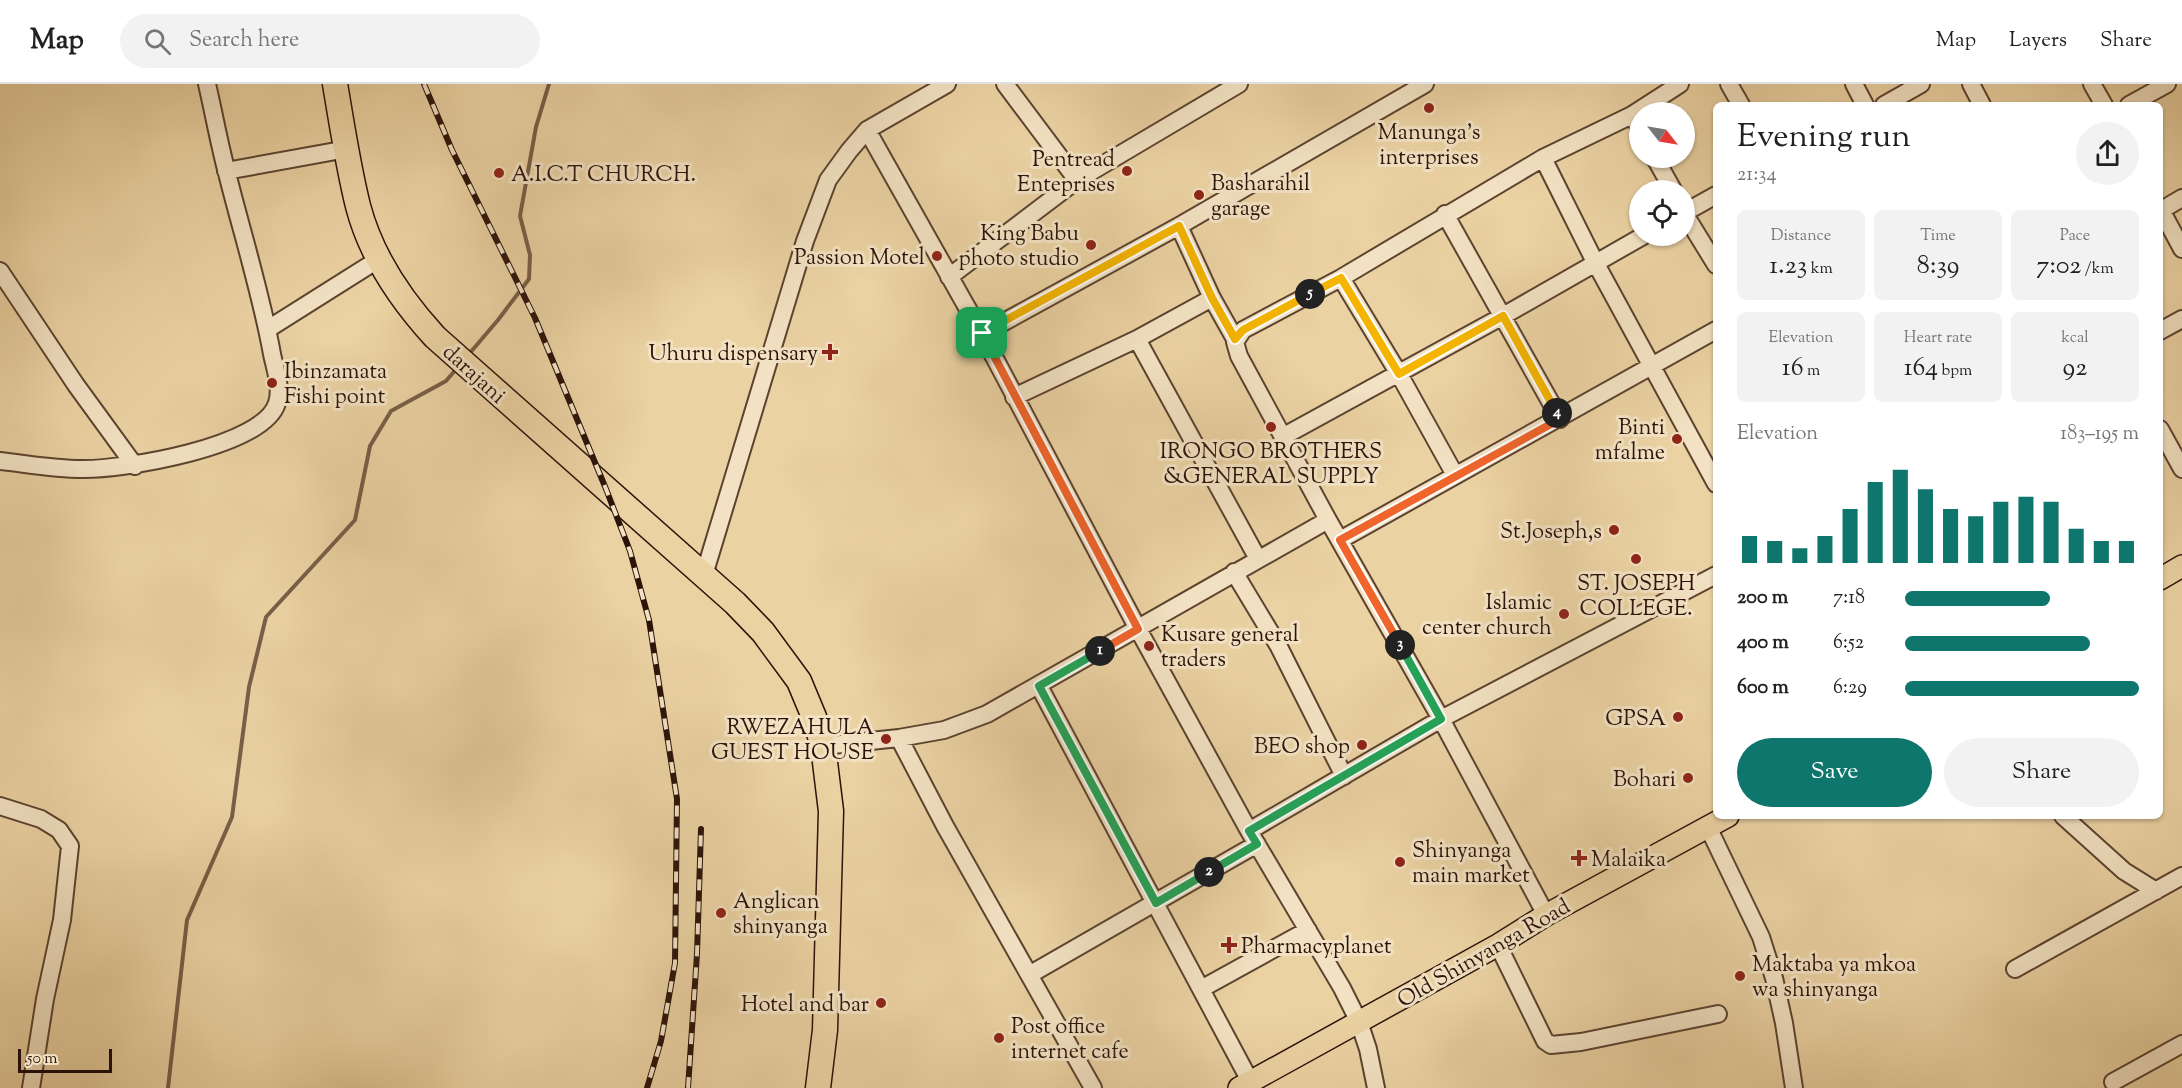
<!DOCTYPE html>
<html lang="en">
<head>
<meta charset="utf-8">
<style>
  body { margin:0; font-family:"Sorts Mill Goudy",serif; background:#f2f2f2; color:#222; height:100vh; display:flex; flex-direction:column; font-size:22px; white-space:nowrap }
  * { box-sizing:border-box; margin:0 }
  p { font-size:20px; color:#767676 }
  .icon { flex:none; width:33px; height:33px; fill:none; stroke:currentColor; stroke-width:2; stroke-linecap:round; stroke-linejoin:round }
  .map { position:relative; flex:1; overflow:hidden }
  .drawer { position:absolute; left:1713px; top:18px; width:450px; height:717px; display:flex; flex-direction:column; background:#fff; border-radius:9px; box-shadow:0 2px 4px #0004 }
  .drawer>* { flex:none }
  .needle { width:39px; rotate:121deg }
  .fabs { position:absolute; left:1629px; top:18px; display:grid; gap:12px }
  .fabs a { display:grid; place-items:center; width:66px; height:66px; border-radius:50%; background:#fff; box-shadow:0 2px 4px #0004; font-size:30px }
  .scale { position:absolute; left:18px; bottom:15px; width:94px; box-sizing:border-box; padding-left:6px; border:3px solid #2c130a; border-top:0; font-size:16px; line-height:21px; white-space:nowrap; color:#2c130a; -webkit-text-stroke:4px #f2e2c3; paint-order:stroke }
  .pin { position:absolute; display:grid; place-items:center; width:51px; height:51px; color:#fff; margin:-26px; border-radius:12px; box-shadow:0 3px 9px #0006 }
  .km { position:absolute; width:30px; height:30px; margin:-15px; border-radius:50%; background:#222; color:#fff; font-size:16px; line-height:30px; text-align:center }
  .round { display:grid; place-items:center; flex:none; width:63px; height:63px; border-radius:32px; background:#f2f2f2 }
  .head { display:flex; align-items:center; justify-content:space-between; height:102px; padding:0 24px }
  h1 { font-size:33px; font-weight:600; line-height:45px }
  .metrics { display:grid; grid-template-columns:repeat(3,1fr); gap:9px; height:102px; padding:6px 24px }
  .metrics div { display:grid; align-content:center; border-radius:9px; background:#f2f2f2; text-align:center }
  .metrics b { font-size:26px; font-weight:600 }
  .metrics small { font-size:16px; font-weight:400 }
  .metrics p { font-size:16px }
  .chart { height:168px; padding:12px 24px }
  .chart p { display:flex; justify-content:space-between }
  .chart svg { width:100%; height:108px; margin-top:6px; stroke:#0f766e; stroke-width:6 }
  .cta { display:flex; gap:12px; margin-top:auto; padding:12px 24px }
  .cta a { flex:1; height:69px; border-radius:36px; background:#0f766e; color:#fff; font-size:24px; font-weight:600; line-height:69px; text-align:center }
  .cta a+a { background:#f2f2f2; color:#222 }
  ul { padding:0 24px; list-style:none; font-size:20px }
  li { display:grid; grid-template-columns:96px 72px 1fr; align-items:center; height:45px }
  li i { height:15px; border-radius:8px; background:#0f766e }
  header { display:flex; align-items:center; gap:36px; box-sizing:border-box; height:84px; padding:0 30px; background:#fff; border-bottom:2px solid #e0e0e0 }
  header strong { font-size:28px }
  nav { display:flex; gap:33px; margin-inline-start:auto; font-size:21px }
  .search { width:420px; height:54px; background:#f2f2f2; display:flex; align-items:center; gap:15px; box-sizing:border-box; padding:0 21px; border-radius:33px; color:#767676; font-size:22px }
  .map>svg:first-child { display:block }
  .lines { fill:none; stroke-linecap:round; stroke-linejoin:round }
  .stream { stroke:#785f47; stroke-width:4 }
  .minor-casing { stroke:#5c4330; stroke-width:20 }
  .major-casing { stroke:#2c130a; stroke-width:24 }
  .highway-casing { stroke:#2c130a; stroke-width:27 }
  .minor { stroke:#f2e2c3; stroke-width:16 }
  .major { stroke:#ebd2a3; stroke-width:21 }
  .highway { stroke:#ebd2a3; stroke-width:24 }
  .rail-casing { stroke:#2c130a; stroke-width:6 }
  .rail { stroke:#f2e2c3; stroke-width:4; stroke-dasharray:11; stroke-linecap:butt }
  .split-1-casing { stroke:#fff; stroke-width:12 }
  .split-2-casing { stroke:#fff; stroke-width:12 }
  .split-3-casing { stroke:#fff; stroke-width:12 }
  .split-4-casing { stroke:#fff; stroke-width:12 }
  .split-5-casing { stroke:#fff; stroke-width:12 }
  .split-6-casing { stroke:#fff; stroke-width:12 }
  .split-1 { stroke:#f0652b; stroke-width:8 }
  .split-2 { stroke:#22a559; stroke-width:8 }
  .split-3 { stroke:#22a559; stroke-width:8 }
  .split-4 { stroke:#f0652b; stroke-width:8 }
  .split-5 { stroke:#f5b400; stroke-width:8 }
  .split-6 { stroke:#f5b400; stroke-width:8 }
  .poi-dot { fill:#8f2418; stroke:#f2e2c3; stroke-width:2 }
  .labels { text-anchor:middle; stroke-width:6; stroke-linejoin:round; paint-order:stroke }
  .poi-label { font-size:22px; fill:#2c130a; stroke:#f2e2c3; text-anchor:end }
  .street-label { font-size:22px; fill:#2c130a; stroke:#f2e2c3 }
</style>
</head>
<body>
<header>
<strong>Map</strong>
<div class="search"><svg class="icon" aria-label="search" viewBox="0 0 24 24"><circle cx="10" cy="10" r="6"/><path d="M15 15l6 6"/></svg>Search here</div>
<nav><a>Map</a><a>Layers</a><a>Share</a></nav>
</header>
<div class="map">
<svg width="2182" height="1004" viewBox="0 0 2182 1004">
  <rect width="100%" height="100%" fill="#ebd2a3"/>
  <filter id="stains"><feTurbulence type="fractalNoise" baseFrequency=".00333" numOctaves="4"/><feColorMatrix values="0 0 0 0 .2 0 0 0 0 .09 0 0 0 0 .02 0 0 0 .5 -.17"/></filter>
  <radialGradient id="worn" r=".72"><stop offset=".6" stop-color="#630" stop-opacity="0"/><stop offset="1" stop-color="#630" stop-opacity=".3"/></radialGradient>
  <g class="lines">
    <path class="stream" d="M 469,270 L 498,236 L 529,195 L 530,171 L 520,132 L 536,43 L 549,0
      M 168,1004 L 187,836 L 232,733 L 249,603 L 266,533 L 355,436 L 370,362 L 391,327 L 446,297 L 458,283"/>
    <g class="minor-casing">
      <path id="minor" d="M 1005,0 L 1077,96
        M 1729,0 L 1741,21
        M 1854,0 L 1865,21
        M 1971,0 L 1982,21
        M 2092,0 L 2104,21
        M 1884,21 L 1921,0
        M 2129,21 L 2167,0
        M 1632,31 L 1640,44
        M 867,46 L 982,250 L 1138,545 L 1249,747 L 1342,904 L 1359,938 L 1368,965 L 1376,1004
        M 1543,74 L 1595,178 L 1716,400
        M 1655,74 L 1673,106
        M 226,87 L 347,65
        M 2160,124 L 2182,165
        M 2160,127 L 2182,114
        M 1684,129 L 1716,181
        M 1684,129 L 1716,111
        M 1445,130 L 1560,335
        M 1179,142 L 1212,214 L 1235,255
        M 0,187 L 76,301 L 135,382
        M 949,193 L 1077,96 L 1239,0
        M 1341,194 L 1399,290 L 1455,391
        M 268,245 L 379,175
        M 2160,247 L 2182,235
        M 982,250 L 1179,142 L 1425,0
        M 1137,255 L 1258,475
        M 1014,313 L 1137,255 L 1212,214
        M 2160,345 L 2182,385
        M 1284,352 L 1503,232 L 1643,152
        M 0,377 C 27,380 55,385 81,385 C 122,386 264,363 277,319 C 282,304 275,285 272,270 C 261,209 242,149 227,89 C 219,59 214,30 207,0
        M 1340,456 L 1716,246
        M 1234,488 L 1278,561 L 1344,692
        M 704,491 L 805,157 L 828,96 L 849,67 L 867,46 L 947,0
        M 1039,602 L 1250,997
        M 899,654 L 945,742 L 1093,1004
        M 823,662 L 899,654 L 944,646 L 987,630 L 1328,436
        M 0,722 L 41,735 L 59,746 L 70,762 L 62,836 L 45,915 L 31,1004
        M 2063,732 L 2124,787 L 2156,807
        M 1708,743 L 1761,853 L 1774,894 L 1784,939 L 1794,1004
        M 1249,747 L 1441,635 L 1716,491
        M 1546,831 L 1441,635 L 1328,436 L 1239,272 L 1235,258 L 1243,246 L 1341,194 L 1543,74 L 1632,31 L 1680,0
        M 1498,861 L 1545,957 L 1551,961 L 1581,958 L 1718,930
        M 2015,885 L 2182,792
        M 1029,891 L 1257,760
        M 1201,905 L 1308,846
        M 2113,998 L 2182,960"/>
    </g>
    <g class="major-casing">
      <path id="major" d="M 2160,495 L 2182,482
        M 1239,1004 L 1498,861 L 1546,831 L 1728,732"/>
    </g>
    <g class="highway-casing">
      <path id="highway" d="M 335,0 C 342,41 348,82 358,122 C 371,172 401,216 435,253 L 735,519 L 763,548 L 799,597 L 814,633 L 823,662 L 831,727 L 825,946 L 818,1004"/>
    </g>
    <use href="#minor" class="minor"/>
    <use href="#major" class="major"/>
    <use href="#highway" class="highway"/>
    <g class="rail-casing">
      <path id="rail" d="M 424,0 L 452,66 L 535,234 L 606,405 L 630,467 L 649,536 L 677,715 L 675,879 L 661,957 L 647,1004
        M 688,1004 L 697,870 L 701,745"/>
    </g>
    <use href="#rail" class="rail"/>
  </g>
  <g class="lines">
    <g class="split-1-casing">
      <path id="split-1" d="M 982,249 L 1138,545 L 1100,567"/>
    </g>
    <g class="split-2-casing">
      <path id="split-2" d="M 1100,567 L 1039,602 L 1156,819 L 1209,788"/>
    </g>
    <g class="split-3-casing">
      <path id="split-3" d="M 1209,788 L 1257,760 L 1249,747 L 1441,635 L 1400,561"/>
    </g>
    <g class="split-4-casing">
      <path id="split-4" d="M 1400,561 L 1340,456 L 1560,335 L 1557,329"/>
    </g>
    <g class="split-5-casing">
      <path id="split-5" d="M 1310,210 L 1341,194 L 1399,290 L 1503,232 L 1557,329"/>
    </g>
    <g class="split-6-casing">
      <path id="split-6" d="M 982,249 L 1179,142 L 1212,214 L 1235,255 L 1243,246 L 1310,210"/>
    </g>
    <use href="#split-1" class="split-1"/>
    <use href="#split-2" class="split-2"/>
    <use href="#split-3" class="split-3"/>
    <use href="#split-4" class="split-4"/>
    <use href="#split-5" class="split-5"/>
    <use href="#split-6" class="split-6"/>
  </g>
  <g class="poi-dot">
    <circle cx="1429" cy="24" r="6"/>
    <circle cx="1127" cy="87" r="6"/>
    <circle cx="499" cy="89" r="6"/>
    <circle cx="1199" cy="111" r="6"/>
    <circle cx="1091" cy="161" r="6"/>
    <circle cx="937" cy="172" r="6"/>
    <path d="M827 259h6v6h6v6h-6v6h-6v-6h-6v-6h6z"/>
    <circle cx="272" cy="299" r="6"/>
    <circle cx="1271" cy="343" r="6"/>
    <circle cx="1677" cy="355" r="6"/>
    <circle cx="1614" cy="446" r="6"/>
    <circle cx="1636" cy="475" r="6"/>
    <circle cx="1564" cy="530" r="6"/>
    <circle cx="1149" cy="562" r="6"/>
    <circle cx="1678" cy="633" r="6"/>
    <circle cx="886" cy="655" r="6"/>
    <circle cx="1362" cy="661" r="6"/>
    <circle cx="1688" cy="694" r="6"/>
    <path d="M1576 765h6v6h6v6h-6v6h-6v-6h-6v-6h6z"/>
    <circle cx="1400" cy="778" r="6"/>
    <circle cx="721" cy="829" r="6"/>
    <path d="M1226 852h6v6h6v6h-6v6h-6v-6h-6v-6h6z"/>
    <circle cx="1740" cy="892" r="6"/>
    <circle cx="881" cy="919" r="6"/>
    <circle cx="999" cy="954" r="6"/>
  </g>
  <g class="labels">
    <g class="poi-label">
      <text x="1429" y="55" text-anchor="middle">Manunga's<tspan x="1429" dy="25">interprises</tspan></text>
      <text x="1115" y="82">Pentread<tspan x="1115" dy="25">Enteprises</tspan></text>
      <text x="511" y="97" text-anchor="start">A.I.C.T CHURCH.</text>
      <text x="1211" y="106" text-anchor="start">Basharahil<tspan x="1211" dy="25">garage</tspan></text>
      <text x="1079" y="156">King Babu<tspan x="1079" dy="25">photo studio</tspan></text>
      <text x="925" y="180">Passion Motel</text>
      <text x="818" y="276">Uhuru dispensary</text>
      <text x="284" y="294" text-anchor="start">Ibinzamata<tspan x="284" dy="25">Fishi point</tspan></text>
      <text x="1665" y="350">Binti<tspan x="1665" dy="25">mfalme</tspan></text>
      <text x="1271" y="374" text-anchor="middle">IRONGO BROTHERS<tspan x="1271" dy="25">&amp;GENERAL SUPPLY</tspan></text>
      <text x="1602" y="454">St.Joseph,s</text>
      <text x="1636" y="506" text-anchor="middle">ST. JOSEPH<tspan x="1636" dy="25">COLLEGE.</tspan></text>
      <text x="1552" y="525">Islamic<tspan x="1552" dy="25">center church</tspan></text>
      <text x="1161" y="557" text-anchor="start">Kusare general<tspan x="1161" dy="25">traders</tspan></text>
      <text x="1666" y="641">GPSA</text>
      <text x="874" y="650">RWEZAHULA<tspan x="874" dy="25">GUEST HOUSE</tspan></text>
      <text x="1350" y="669">BEO shop</text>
      <text x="1676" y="702">Bohari</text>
      <text x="1412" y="773" text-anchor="start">Shinyanga<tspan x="1412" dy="25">main market</tspan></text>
      <text x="1591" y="782" text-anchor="start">Malaika</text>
      <text x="733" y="824" text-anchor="start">Anglican<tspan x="733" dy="25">shinyanga</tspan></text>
      <text x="1241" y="869" text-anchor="start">Pharmacyplanet</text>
      <text x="1752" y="887" text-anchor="start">Maktaba ya mkoa<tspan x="1752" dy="25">wa shinyanga</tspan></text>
      <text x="869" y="927">Hotel and bar</text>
      <text x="1011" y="949" text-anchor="start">Post office<tspan x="1011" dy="25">internet cafe</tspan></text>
    </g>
    <g class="street-label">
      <text transform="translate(475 289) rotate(42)" y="8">darajani</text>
      <text transform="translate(1483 868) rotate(-30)" y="8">Old Shinyanga Road</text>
    </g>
  </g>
  <rect width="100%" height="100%" filter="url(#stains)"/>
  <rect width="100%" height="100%" fill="url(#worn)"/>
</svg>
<div class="fabs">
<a><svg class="needle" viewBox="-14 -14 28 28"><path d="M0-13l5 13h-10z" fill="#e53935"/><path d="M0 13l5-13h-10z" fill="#767676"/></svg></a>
<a><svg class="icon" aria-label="locate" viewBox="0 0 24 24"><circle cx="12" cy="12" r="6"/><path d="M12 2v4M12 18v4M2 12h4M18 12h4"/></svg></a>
</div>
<div class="scale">50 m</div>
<div class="pin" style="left:982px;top:249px;background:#1e9e55"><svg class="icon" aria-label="arrive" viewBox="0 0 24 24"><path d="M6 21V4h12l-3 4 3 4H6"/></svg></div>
<b class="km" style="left:1100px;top:567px">1</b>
<b class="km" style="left:1209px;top:788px">2</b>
<b class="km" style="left:1400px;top:561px">3</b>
<b class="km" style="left:1557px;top:329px">4</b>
<b class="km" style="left:1310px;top:210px">5</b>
<section class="drawer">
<div class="head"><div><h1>Evening run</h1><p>21:34</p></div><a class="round"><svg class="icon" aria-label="share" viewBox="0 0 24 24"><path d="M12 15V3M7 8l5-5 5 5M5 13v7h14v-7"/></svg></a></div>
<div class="metrics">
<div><p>Distance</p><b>1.23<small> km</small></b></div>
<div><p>Time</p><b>8:39</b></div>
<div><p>Pace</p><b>7:02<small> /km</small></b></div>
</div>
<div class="metrics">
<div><p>Elevation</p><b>16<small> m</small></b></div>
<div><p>Heart rate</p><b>164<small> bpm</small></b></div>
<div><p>kcal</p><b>92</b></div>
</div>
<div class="chart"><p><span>Elevation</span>183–195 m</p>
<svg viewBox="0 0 160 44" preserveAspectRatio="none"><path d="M5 44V33M15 44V35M25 44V38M35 44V33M45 44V22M55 44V11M65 44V6M75 44V14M85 44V22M95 44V25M105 44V19M115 44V17M125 44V19M135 44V30M145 44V35M155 44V35"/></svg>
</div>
<ul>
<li><b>200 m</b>7:18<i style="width:62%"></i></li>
<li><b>400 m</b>6:52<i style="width:79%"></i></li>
<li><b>600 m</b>6:29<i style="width:100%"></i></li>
</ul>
<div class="cta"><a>Save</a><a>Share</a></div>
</section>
</div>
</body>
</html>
